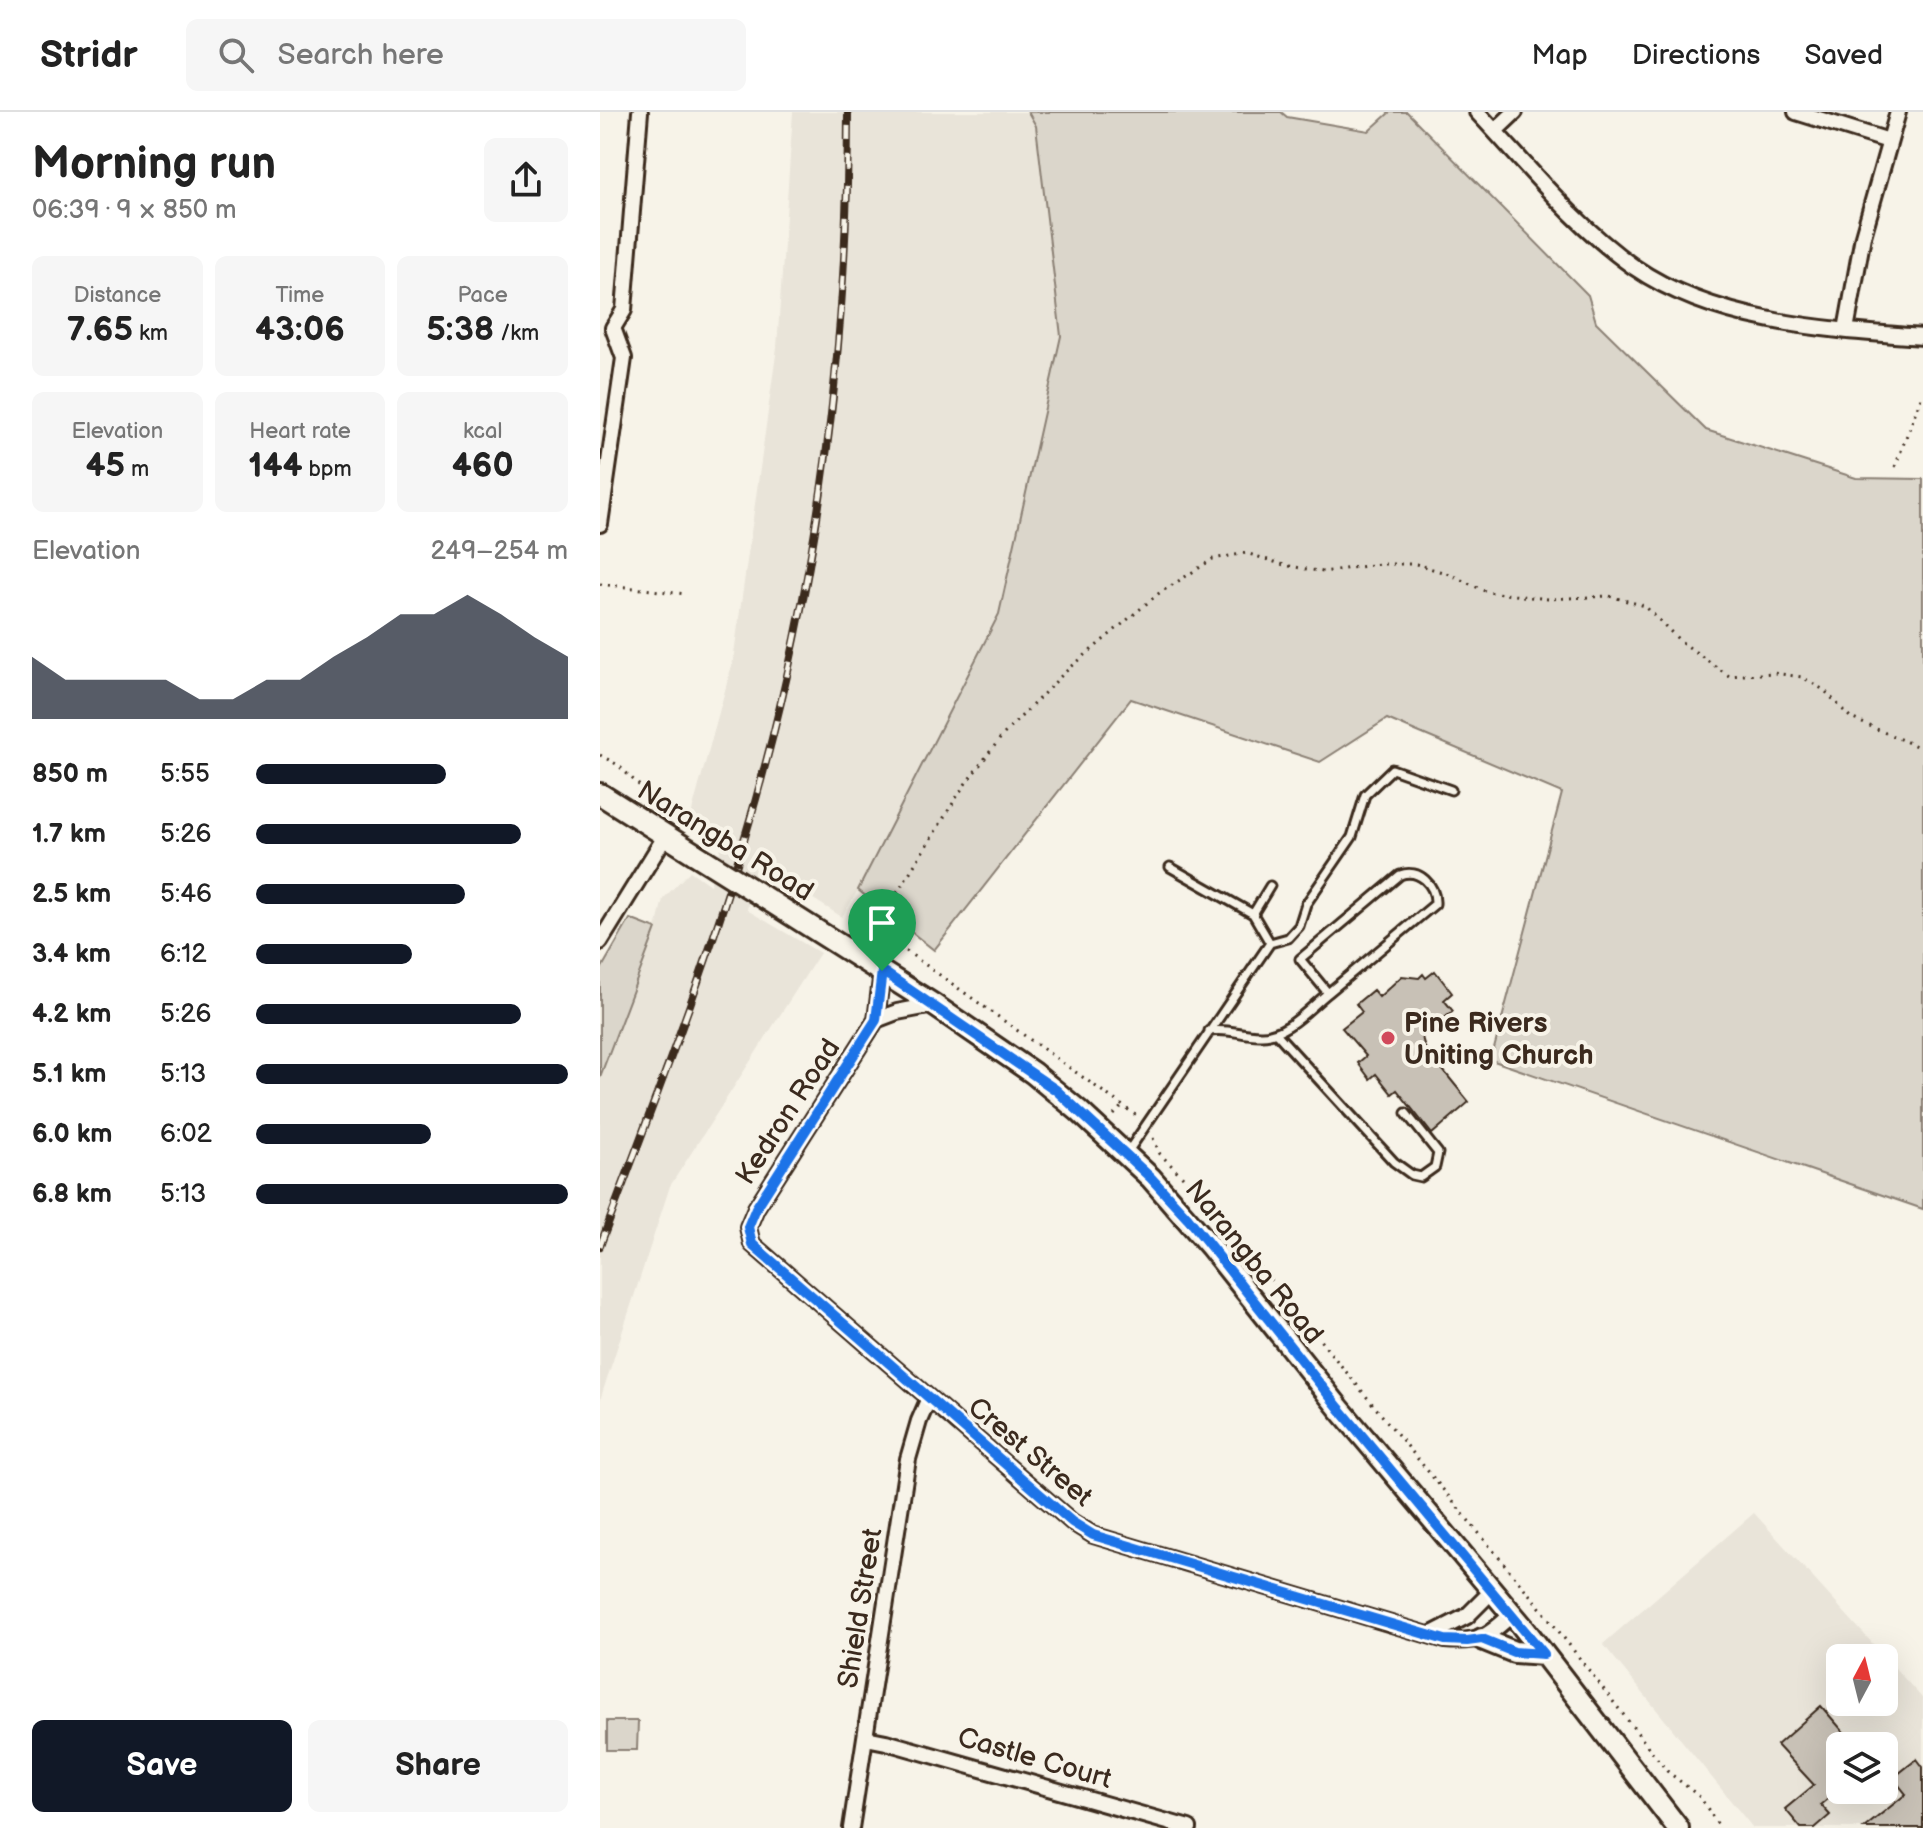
<!DOCTYPE html>
<html lang="en">
<head>
<meta charset="utf-8">
<style>
  body { margin:0; font-family:"Balsamiq Sans",sans-serif; background:#f6f6f6; color:#222; height:100vh; display:flex; flex-direction:column; font-size:30px; white-space:nowrap }
  * { box-sizing:border-box; margin:0 }
  p { font-size:26px; color:#767676 }
  .icon { flex:none; width:44px; height:44px; fill:none; stroke:currentColor; stroke-width:2; stroke-linecap:round; stroke-linejoin:round }
  .map { position:relative; flex:1; overflow:hidden }
  .details { display:flex; flex-direction:column; background:#fff; width:600px }
  .details>* { flex:none }
  .needle { width:52px; rotate:7deg }
  .tools { position:absolute; left:1226px; top:1532px; display:grid; gap:16px }
  .tools a { display:grid; place-items:center; width:72px; height:72px; border-radius:12px; background:#fff; box-shadow:0 8px 32px #0002; font-size:40px }
  .pin { position:absolute; display:grid; place-items:center; width:68px; height:68px; color:#fff; margin:-82px -34px; border-radius:50% 50% 50% 0; rotate:-45deg; box-shadow:0 0 8px #0007 }
  .pin .icon { rotate:45deg }
  .round { display:grid; place-items:center; flex:none; width:84px; height:84px; border-radius:12px; background:#f6f6f6 }
  .headline { display:flex; align-items:center; justify-content:space-between; height:136px; padding:0 32px }
  h1 { font-size:44px; font-weight:700; line-height:60px }
  .figures { display:grid; grid-template-columns:repeat(3,1fr); gap:12px; height:136px; padding:8px 32px }
  .figures div { display:grid; align-content:center; border-radius:12px; background:#f6f6f6; text-align:center }
  .figures b { font-size:34px; font-weight:700 }
  .figures small { font-size:22px; font-weight:400 }
  .figures p { font-size:22px }
  .chart { height:224px; padding:16px 32px }
  .chart p { display:flex; justify-content:space-between }
  .chart svg { width:100%; height:144px; margin-top:8px; fill:#111827; opacity:.7 }
  .cta { display:flex; gap:16px; margin-top:auto; padding:16px 32px }
  .cta a { flex:1; height:92px; border-radius:12px; background:#111827; color:#fff; font-size:32px; font-weight:700; line-height:92px; text-align:center }
  .cta a+a { background:#f6f6f6; color:#222 }
  ul { padding:0 32px; list-style:none; font-size:26px }
  li { display:grid; grid-template-columns:128px 96px 1fr; align-items:center; height:60px }
  li i { height:20px; border-radius:10px; background:#111827 }
  header { display:flex; align-items:center; gap:48px; box-sizing:border-box; height:112px; padding:0 40px; background:#fff; border-bottom:2px solid #e0e0e0 }
  header strong { font-size:38px }
  nav { display:flex; gap:44px; margin-inline-start:auto; font-size:28px }
  .search { width:560px; height:72px; background:#f6f6f6; display:flex; align-items:center; gap:20px; box-sizing:border-box; padding:0 28px; border-radius:12px; color:#767676; font-size:30px }
  main { display:flex; flex:1; min-height:0 }
  .map>svg:first-child { display:block }
  .built { fill:#e9e4d9; fill-rule:evenodd }
  .green { fill:#dbd6cb; stroke:#8b8074; stroke-width:2 }
  .building { fill:#c8c1b6; stroke:#3b2a1e; stroke-width:2 }
  .lines { fill:none; stroke-linecap:round; stroke-linejoin:round }
  .lane-casing { stroke:#3b2a1e; stroke-width:13 }
  .street-casing { stroke:#3b2a1e; stroke-width:20 }
  .secondary-casing { stroke:#3b2a1e; stroke-width:26 }
  .path { stroke:#3b2a1e; stroke-width:3; stroke-dasharray:2 6; stroke-linecap:butt }
  .lane { stroke:#f7f3e8; stroke-width:7 }
  .street { stroke:#f7f3e8; stroke-width:14 }
  .secondary { stroke:#f7f3e8; stroke-width:20 }
  .rail-casing { stroke:#3b2a1e; stroke-width:8 }
  .rail { stroke:#f7f3e8; stroke-width:5; stroke-dasharray:15; stroke-linecap:butt }
  .secondary-bridge-casing { stroke:#3b2a1e; stroke-width:26; stroke-linecap:butt }
  .secondary-bridge { stroke:#f7f3e8; stroke-width:20 }
  .route-casing { stroke:#fff; stroke-width:16 }
  .route { stroke:#1a73e8; stroke-width:10 }
  .poi-dot { fill:#d1495b; stroke:#f7f3e8; stroke-width:3 }
  .labels { text-anchor:middle; stroke-width:8; stroke-linejoin:round; paint-order:stroke }
  .street-label { font-size:28px; fill:#3b2a1e; stroke:#f7f3e8 }
  .poi-label { font-size:28px; font-weight:bold; fill:#3b2a1e; stroke:#f7f3e8; text-anchor:start }
</style>
</head>
<body>
<header>
<strong>Stridr</strong>
<div class="search"><svg class="icon" aria-label="search" viewBox="0 0 24 24"><circle cx="10" cy="10" r="6"/><path d="M15 15l6 6"/></svg>Search here</div>
<nav><a>Map</a><a>Directions</a><a>Saved</a></nav>
</header>
<main>
<section class="details">
<div class="headline"><div><h1>Morning run</h1><p>06:39 · 9 × 850 m</p></div><a class="round"><svg class="icon" aria-label="share" viewBox="0 0 24 24"><path d="M12 15V3M7 8l5-5 5 5M5 13v7h14v-7"/></svg></a></div>
<div class="figures">
<div><p>Distance</p><b>7.65<small> km</small></b></div>
<div><p>Time</p><b>43:06</b></div>
<div><p>Pace</p><b>5:38<small> /km</small></b></div>
</div>
<div class="figures">
<div><p>Elevation</p><b>45<small> m</small></b></div>
<div><p>Heart rate</p><b>144<small> bpm</small></b></div>
<div><p>kcal</p><b>460</b></div>
</div>
<div class="chart"><p><span>Elevation</span>249–254 m</p>
<svg viewBox="0 0 160 44" preserveAspectRatio="none"><path d="M0 44V25L10 32L20 32L30 32L40 32L50 38L60 38L70 32L80 32L90 25L100 19L110 12L120 12L130 6L140 12L150 19L160 25V44z"/></svg>
</div>
<ul>
<li><b>850 m</b>5:55<i style="width:61%"></i></li>
<li><b>1.7 km</b>5:26<i style="width:85%"></i></li>
<li><b>2.5 km</b>5:46<i style="width:67%"></i></li>
<li><b>3.4 km</b>6:12<i style="width:50%"></i></li>
<li><b>4.2 km</b>5:26<i style="width:85%"></i></li>
<li><b>5.1 km</b>5:13<i style="width:100%"></i></li>
<li><b>6.0 km</b>6:02<i style="width:56%"></i></li>
<li><b>6.8 km</b>5:13<i style="width:100%"></i></li>
</ul>
<div class="cta"><a>Save</a><a>Share</a></div>
</section>
<div class="map">
<svg width="1323" height="1716" viewBox="0 0 1323 1716">
  <rect width="100%" height="100%" fill="#f7f3e8"/>
  <filter id="ink" filterUnits="userSpaceOnUse"><feTurbulence type="fractalNoise" baseFrequency=".0125" numOctaves="2"/><feDisplacementMap in="SourceGraphic" scale="16" xChannelSelector="R" yChannelSelector="G"/><feConvolveMatrix kernelMatrix="1 2 1 2 8 2 1 2 1" color-interpolation-filters="sRGB"/></filter>
  <g filter="url(#ink)">
    <path class="built" d="M 193,0 L 429,0 L 436,14 L 461,224 L 399,502 L 258,778 L 242,805 L 156,751 L 147,798 L 220,841 L 70,1074 L 0,1288 L 0,965 L 56,817 L 63,787 L 90,759 L 110,773 L 122,732 L 88,714 L 133,549 L 177,235 Z
      M 1154,1401 L 1323,1587 L 1323,1716 L 1153,1716 L 1003,1532 ZM 1240,1546 L 1284,1546 L 1284,1590 L 1240,1590 ZM 1240,1634 L 1284,1634 L 1284,1678 L 1240,1678 Z"/>
    <path class="green" d="M 428,0 L 681,0 L 687,5 L 769,19 L 790,0 L 807,0 L 988,183 L 996,210 L 1106,318 L 1256,366 L 1323,367 L 1323,1097 L 891,948 L 962,681 L 787,607 L 720,650 L 531,587 L 334,838 L 258,778 L 399,502 L 461,224 L 436,14 Z
      M 30,807 L 56,817 L 0,965 L 0,859 Z
      M 7,1609 L 38,1609 L 37,1638 L 7,1638 Z"/>
    <path class="building" d="M 835,859 L 852,881 L 844,888 L 853,899 L 822,925 L 825,936 L 869,990 L 832,1022 L 797,978 L 792,982 L 776,962 L 770,967 L 758,951 L 766,944 L 742,916 L 762,900 L 756,892 L 773,878 L 779,885 L 802,864 L 819,866 L 823,862 L 826,866 Z
      M 1221,1594 L 1256,1634 L 1240,1634 L 1240,1677 L 1221,1693 L 1230,1703 L 1215,1716 L 1201,1716 L 1185,1697 L 1214,1673 L 1177,1633 Z
      M 1317,1647 L 1323,1655 L 1323,1716 L 1264,1716 L 1306,1682 L 1293,1666 Z"/>
    <g class="lines">
      <g class="lane-casing">
        <path id="lane" d="M 570,755 L 653,802
          M 670,774 L 653,802 L 670,831
          M 609,919 C 631,916 639,923 660,923 C 686,924 708,897 728,881 L 700,847 L 800,763 C 819,756 836,773 835,792 L 728,881
          M 677,922 L 794,1050 L 812,1063 L 821,1065 L 835,1055 L 838,1041 L 806,1001
          M 527,1041 L 670,831 L 688,826 L 699,814 L 706,792 L 752,725 L 765,683 L 792,657 L 851,678"/>
      </g>
      <g class="street-casing">
        <path id="street" d="M 877,0 C 927,53 974,113 1034,155 C 1115,211 1227,218 1323,225
          M 1196,0 L 1289,29
          M 895,19 L 915,0
          M 13,216 L 24,198 L 40,0
          M 1246,218 L 1263,124 L 1298,0
          M 0,412 L 24,246 L 13,216
          M 0,830 L 66,723
          M 282,859 L 276,908 L 156,1096 L 148,1115 L 152,1132 L 472,1410 L 493,1423 L 845,1528 C 879,1531 888,1525 912,1502
          M 276,908 L 297,900 L 334,893
          M 832,1522 L 867,1504 L 892,1479
          M 266,1626 L 286,1630 L 589,1716
          M 251,1716 L 308,1347 L 319,1309 L 329,1286"/>
      </g>
      <g class="secondary-casing">
        <path id="secondary" d="M 0,682 L 95,742
          M 162,784 L 334,893 L 433,961 L 479,999 L 551,1066 L 611,1135 L 739,1296 L 923,1515 L 1078,1716
          M 882,1527 L 914,1540 L 944,1542"/>
      </g>
      <path class="path" d="M 1295,355 L 1323,280
        M 0,472 L 85,482
        M 0,643 L 18,653 L 73,706
        M 282,807 L 282,823
        M 248,815 L 271,819 L 288,826 L 537,1004
        M 257,817 L 282,805 L 363,675 L 402,624 L 464,561 L 558,482 L 613,447 L 646,441 L 684,453 L 723,460 L 779,452 L 816,452 L 849,462 L 887,480 L 948,487 L 1009,484 L 1045,494 L 1079,528 L 1129,564 L 1174,561 L 1202,565 L 1224,578 L 1251,606 L 1323,637
        M 514,1003 L 522,994
        M 553,1026 L 560,1042 L 598,1080 L 943,1499 L 1067,1659 L 1100,1685 L 1120,1716"/>
      <use href="#lane" class="lane"/>
      <use href="#street" class="street"/>
      <use href="#secondary" class="secondary"/>
      <g class="rail-casing">
        <path id="rail" d="M 0,1134 C 49,1002 102,870 142,735 C 214,497 248,248 248,0"/>
      </g>
      <use href="#rail" class="rail"/>
      <g class="secondary-bridge-casing">
        <path id="secondary-bridge" d="M 95,742 L 162,784"/>
      </g>
      <use href="#secondary-bridge" class="secondary-bridge"/>
    </g>
  </g>
  <g class="lines" filter="url(#ink)">
    <g class="route-casing">
      <path id="route" d="M 282,859 L 456,978 L 551,1066 L 588,1106 L 739,1296 L 944,1542 L 914,1540 L 882,1527 L 867,1529 L 845,1528 L 493,1423 L 472,1410 L 152,1132 L 148,1115 L 156,1096 L 276,908 Z"/>
    </g>
    <use href="#route" class="route"/>
  </g>
  <circle class="poi-dot" cx="788" cy="926" r="8"/>
  <g class="labels">
    <g class="street-label">
      <text transform="translate(126 728) rotate(32)" y="10">Narangba Road</text>
      <text transform="translate(187 999) rotate(-57)" y="10">Kedron Road</text>
      <text transform="translate(655 1149) rotate(51)" y="10">Narangba Road</text>
      <text transform="translate(431 1339) rotate(40)" y="10">Crest Street</text>
      <text transform="translate(259 1496) rotate(-81)" y="10">Shield Street</text>
      <text transform="translate(435 1645) rotate(16)" y="10">Castle Court</text>
    </g>
    <g class="poi-label">
      <text x="804" y="920">Pine Rivers<tspan x="804" dy="32">Uniting Church</tspan></text>
    </g>
  </g>
</svg>
<div class="tools">
<a><svg class="needle" viewBox="-14 -14 28 28"><path d="M0-13l5 13h-10z" fill="#e53935"/><path d="M0 13l5-13h-10z" fill="#767676"/></svg></a>
<a><svg class="icon" aria-label="layers" viewBox="0 0 24 24"><path d="M12 4l9 5-9 5-9-5zM3 14l9 5 9-5"/></svg></a>
</div>
<div class="pin" style="left:282px;top:859px;background:#1e9e55"><svg class="icon" aria-label="arrive" viewBox="0 0 24 24"><path d="M6 21V4h12l-3 4 3 4H6"/></svg></div>
</div>
</main>
</body>
</html>
